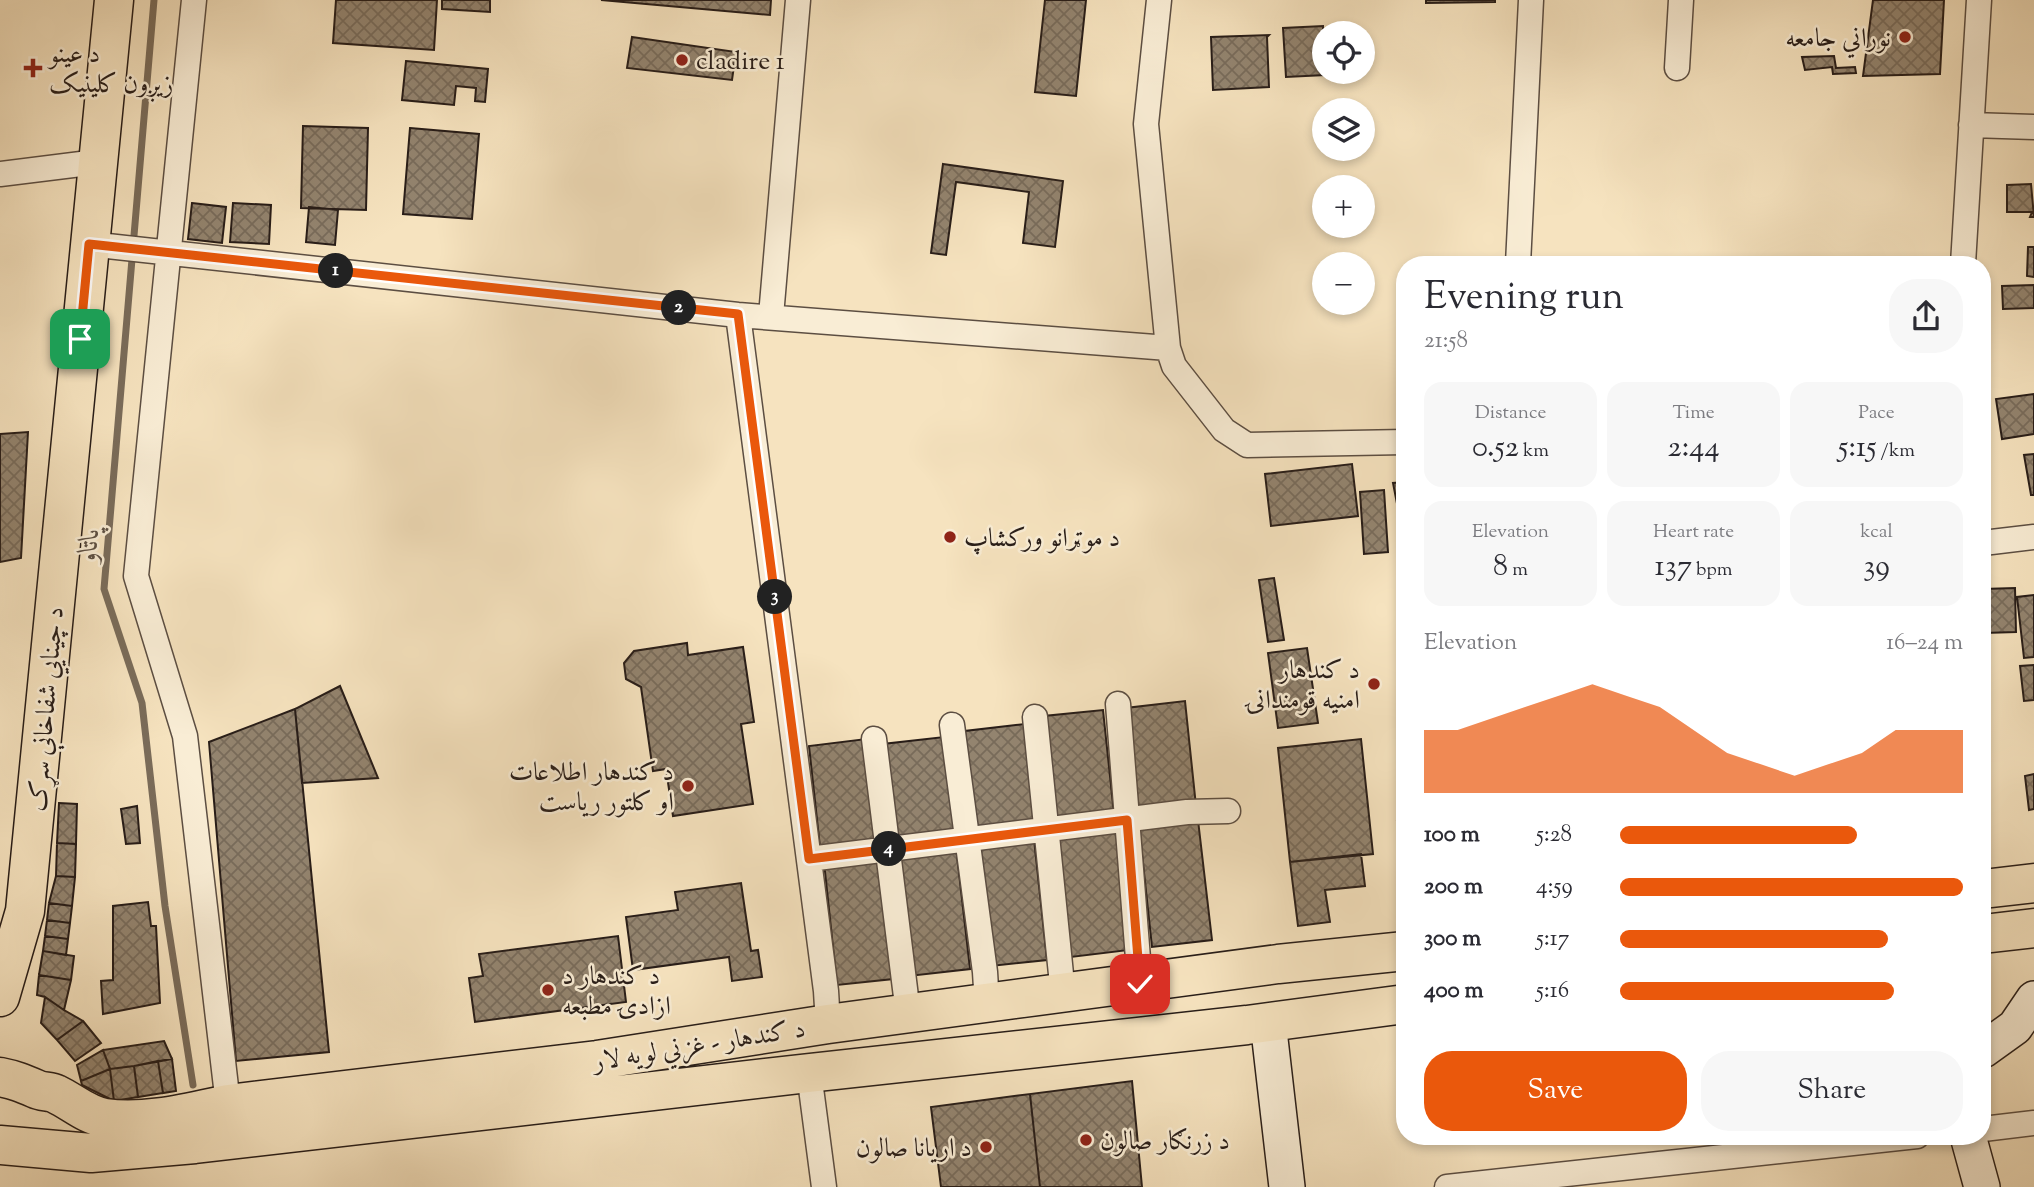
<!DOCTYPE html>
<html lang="en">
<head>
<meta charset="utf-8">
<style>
  body { margin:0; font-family:"Sorts Mill Goudy",Amiri,serif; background:#f7f7f7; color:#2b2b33; height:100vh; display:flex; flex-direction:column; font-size:26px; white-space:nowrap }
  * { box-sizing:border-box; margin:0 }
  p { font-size:23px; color:#7c7c81 }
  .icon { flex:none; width:38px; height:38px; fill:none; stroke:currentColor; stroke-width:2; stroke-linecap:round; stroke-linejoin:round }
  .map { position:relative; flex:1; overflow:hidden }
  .panel { position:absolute; left:1396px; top:256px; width:595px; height:889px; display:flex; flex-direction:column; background:#fff; border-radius:28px; box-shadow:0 4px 10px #0003 }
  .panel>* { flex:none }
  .buttons { position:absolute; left:1312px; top:21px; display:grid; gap:14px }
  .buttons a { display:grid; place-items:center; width:63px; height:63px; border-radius:50%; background:#fff; box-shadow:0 4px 10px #0003; font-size:35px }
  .pin { position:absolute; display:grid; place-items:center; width:60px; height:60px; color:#fff; margin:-30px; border-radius:14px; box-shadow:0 4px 10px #0006 }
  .km { position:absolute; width:35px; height:35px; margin:-18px; border-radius:50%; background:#222; color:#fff; font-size:19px; line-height:35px; text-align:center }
  .round { display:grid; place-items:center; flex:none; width:74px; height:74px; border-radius:28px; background:#f7f7f7 }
  .headline { display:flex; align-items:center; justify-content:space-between; height:119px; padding:0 28px }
  h1 { font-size:38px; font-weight:600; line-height:52px }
  .figures { display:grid; grid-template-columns:repeat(3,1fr); gap:10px; height:119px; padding:7px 28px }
  .figures div { display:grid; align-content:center; border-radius:18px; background:#f7f7f7; text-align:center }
  .figures b { font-size:30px; font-weight:600 }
  .figures small { font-size:19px; font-weight:400 }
  .figures p { font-size:19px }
  .chart { height:196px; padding:14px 28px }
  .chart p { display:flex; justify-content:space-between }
  .chart svg { width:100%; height:126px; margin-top:7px; fill:#ea580c; opacity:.7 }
  .cta { display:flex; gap:14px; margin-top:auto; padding:14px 28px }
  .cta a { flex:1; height:80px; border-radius:28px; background:#ea580c; color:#fff; font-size:28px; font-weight:600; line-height:80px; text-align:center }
  .cta a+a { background:#f7f7f7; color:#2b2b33 }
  ul { padding:0 28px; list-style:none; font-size:23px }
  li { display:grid; grid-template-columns:112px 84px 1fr; align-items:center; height:52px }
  li i { height:18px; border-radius:9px; background:#ea580c }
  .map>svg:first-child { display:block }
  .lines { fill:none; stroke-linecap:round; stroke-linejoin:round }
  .stream { stroke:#7a6c5a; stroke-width:7 }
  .building { fill:url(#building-cross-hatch); stroke:#281d18; stroke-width:2 }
  .street-casing { stroke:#5c4e42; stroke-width:27 }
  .secondary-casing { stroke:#281d18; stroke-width:38 }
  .primary-casing { stroke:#281d18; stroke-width:41 }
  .highway-casing { stroke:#281d18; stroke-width:41 }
  .street { stroke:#f9edd5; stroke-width:24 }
  .secondary { stroke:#f9edd5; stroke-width:35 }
  .primary { stroke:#f6e3bf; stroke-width:38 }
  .highway { stroke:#f6e3bf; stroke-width:38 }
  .route-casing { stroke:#fff; stroke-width:14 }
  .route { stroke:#ea580c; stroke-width:9 }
  .poi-dot { fill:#8f2418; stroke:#f9edd5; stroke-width:2.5 }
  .labels { text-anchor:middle; stroke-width:5; stroke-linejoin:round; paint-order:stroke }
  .poi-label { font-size:26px; fill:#281d18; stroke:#f9edd5; text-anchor:start }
  .street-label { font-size:26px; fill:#281d18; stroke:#f9edd5 }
  .water-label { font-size:28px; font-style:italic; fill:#5e5144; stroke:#f9edd5 }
</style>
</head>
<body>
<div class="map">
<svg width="2034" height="1187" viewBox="0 0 2034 1187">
  <defs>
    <pattern id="building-cross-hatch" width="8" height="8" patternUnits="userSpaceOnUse" patternTransform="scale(1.75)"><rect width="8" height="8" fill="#93846f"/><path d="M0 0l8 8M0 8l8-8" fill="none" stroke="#786b5a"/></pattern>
  </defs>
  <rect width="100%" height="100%" fill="#f6e3bf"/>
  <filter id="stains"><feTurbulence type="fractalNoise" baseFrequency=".00286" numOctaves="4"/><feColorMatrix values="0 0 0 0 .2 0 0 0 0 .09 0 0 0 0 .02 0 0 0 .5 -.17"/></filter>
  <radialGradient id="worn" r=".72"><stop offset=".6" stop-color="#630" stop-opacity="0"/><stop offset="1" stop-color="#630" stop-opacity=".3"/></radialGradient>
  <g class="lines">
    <path class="stream" d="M 154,0 L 104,589 L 142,703 L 165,906 L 193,1085"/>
  </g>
  <path class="building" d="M 336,0 L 437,0 L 434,50 L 333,43 Z
    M 442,0 L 490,0 L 490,12 L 442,9 Z
    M 601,0 L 771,0 L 770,15 Z
    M 1045,0 L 1086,0 L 1076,96 L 1035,92 Z
    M 1426,0 L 1495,0 L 1495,2 L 1426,3 Z
    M 1873,0 L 1944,0 L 1940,74 L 1863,76 Z
    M 1323,26 L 1325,75 L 1286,77 L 1283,28 Z
    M 1269,35 L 1267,37 L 1269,87 L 1213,90 L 1211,37 Z
    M 632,37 L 736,52 L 732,80 L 627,68 Z
    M 1834,56 L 1836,68 L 1855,67 L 1856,73 L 1833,74 L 1832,67 L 1805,70 L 1802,57 Z
    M 406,61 L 488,69 L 485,102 L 475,101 L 476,88 L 456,86 L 454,105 L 402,100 Z
    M 303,126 L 368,128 L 366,210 L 301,208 Z
    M 410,128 L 479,134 L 472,219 L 403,214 Z
    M 943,164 L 1063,181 L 1055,247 L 1023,243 L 1029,192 L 956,182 L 946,255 L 931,253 Z
    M 2031,184 L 2034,217 L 2030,217 L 2032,212 L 2007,212 L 2007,185 Z
    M 192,203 L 226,207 L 222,243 L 188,239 Z
    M 233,203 L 271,205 L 269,244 L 230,242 Z
    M 309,207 L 338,210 L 335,245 L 306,242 Z
    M 2028,247 L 2034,247 L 2034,277 L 2027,276 Z
    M 2034,285 L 2034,308 L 2003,309 L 2002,286 Z
    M 1404,346 L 1405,386 L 1399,387 Z
    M 2034,394 L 2034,434 L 2002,439 L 1996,399 Z
    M 28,432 L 21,558 L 0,562 L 0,434 Z
    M 2034,454 L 2034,495 L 2031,495 L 2024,455 Z
    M 1352,464 L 1358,516 L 1271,526 L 1265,474 Z
    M 1405,482 L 1405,516 L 1399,514 L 1393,483 Z
    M 1384,490 L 1388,552 L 1364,554 L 1360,492 Z
    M 1274,578 L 1284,640 L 1268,642 L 1259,580 Z
    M 2015,588 L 2016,632 L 1984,633 L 1983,589 Z
    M 2034,595 L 2034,657 L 2024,658 L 2017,597 Z
    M 1405,605 L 1405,656 L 1399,606 Z
    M 687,643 L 688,655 L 743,647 L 754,722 L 741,724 L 753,804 L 673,816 L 666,769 L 653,771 L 641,687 L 626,679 L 624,663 L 634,651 Z
    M 1307,648 L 1318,723 L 1278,728 L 1268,653 Z
    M 2034,665 L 2034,700 L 2024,701 L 2020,666 Z
    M 340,686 L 378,778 L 302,783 L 295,709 Z
    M 1185,701 L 1196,806 L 1137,812 L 1126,708 Z
    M 295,709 L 329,1052 L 236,1061 L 209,742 Z
    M 1103,710 L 1114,814 L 1056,821 L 1044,716 Z
    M 1025,724 L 1036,823 L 976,830 L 965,731 Z
    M 944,737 L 955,832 L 894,839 L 883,744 Z
    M 866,739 L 877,841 L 820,847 L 809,746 Z
    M 1361,739 L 1373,854 L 1290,862 L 1278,748 Z
    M 2034,774 L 2034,809 L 2029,810 L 2025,776 Z
    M 59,803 L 77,804 L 76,844 L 57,843 Z
    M 137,806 L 140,843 L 126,844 L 121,809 Z
    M 1198,820 L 1212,940 L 1152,947 L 1139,826 Z
    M 1405,820 L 1405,900 L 1397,821 Z
    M 1116,828 L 1129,950 L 1071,957 L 1057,835 Z
    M 1034,839 L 1047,960 L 991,966 L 978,845 Z
    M 57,843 L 76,844 L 75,877 L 56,876 Z
    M 956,847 L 970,969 L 909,976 L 895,854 Z
    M 1361,854 L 1365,886 L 1325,890 L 1330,922 L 1298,926 L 1290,862 Z
    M 879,856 L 893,979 L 837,985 L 824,862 Z
    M 56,876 L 75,877 L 72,906 L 49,903 Z
    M 741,883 L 751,951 L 758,950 L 762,977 L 732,981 L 729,957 L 633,970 L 626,917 L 678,910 L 675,892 Z
    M 148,902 L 151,926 L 156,926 L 160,1003 L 103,1014 L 101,981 L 113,980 L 113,906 Z
    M 49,903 L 72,906 L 70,923 L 47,920 Z
    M 47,920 L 70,923 L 68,939 L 45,936 Z
    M 45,936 L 68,939 L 66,955 L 43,951 Z
    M 618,936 L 626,1002 L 475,1022 L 469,978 L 483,976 L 479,954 Z
    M 43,951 L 74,956 L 71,980 L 39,975 Z
    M 39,975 L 71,980 L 64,1010 L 45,997 L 37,995 Z
    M 45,997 L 64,1010 L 83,1021 L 57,1040 L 41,1023 Z
    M 83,1021 L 101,1043 L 75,1061 L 57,1040 Z
    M 164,1041 L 172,1059 L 134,1066 L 110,1069 L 103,1050 Z
    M 103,1050 L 110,1069 L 81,1081 L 77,1065 Z
    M 172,1059 L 176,1091 L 163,1093 L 158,1061 Z
    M 158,1061 L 163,1093 L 138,1097 L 134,1066 Z
    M 134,1066 L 138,1097 L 114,1101 L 110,1069 Z
    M 110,1069 L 114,1101 L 82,1085 L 81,1081 Z
    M 1132,1081 L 1142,1187 L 1040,1187 L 1030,1094 Z
    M 1030,1094 L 1040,1187 L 941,1187 L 931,1107 Z"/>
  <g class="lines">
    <g class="street-casing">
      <path id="street" d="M 194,0 L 136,576 L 185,736 L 228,1104
        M 1159,0 L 1146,124 L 1168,348 L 1174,366 L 1224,430 L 1247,445 L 1405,442
        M 1677,68 L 1681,0
        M 1971,125 L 2034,127
        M 0,174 L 97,162
        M 89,244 L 738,315 L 1168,348
        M 1518,264 L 1531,0
        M 1963,264 L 1979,0
        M 738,315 L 826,991 L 828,1024
        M 771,316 L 798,0
        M 1983,543 L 2034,537
        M 1118,704 L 1140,984
        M 1035,717 L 1063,994
        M 952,725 L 985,972 L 987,1004
        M 874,739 L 908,1013
        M 809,859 L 1187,812 L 1228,811
        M 809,1073 L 824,1187
        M 1983,1129 L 2034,1123
        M 1447,1187 L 1917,1136"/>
    </g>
    <g class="secondary-casing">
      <path id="secondary" d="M 1268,1022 L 1287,1187
        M 1983,1050 L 2015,1027 L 2034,999
        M 1968,1136 L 1982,1187"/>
    </g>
    <g class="primary-casing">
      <path id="primary" d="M 0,997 L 25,911 L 114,0"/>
    </g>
    <g class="highway-casing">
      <path id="highway" d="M 1983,889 L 2034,883
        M 1983,934 L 2034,928
        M 0,1077 C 15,1080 22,1083 36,1089 C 42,1092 50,1091 56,1094 C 73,1102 86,1115 105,1118 C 145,1124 190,1112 228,1104 L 597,1060 L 828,1024 L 1278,964 L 1405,951
        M 0,1145 L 91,1153 L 195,1144 L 809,1073 L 1247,1025 L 1405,1004"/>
    </g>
    <use href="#street" class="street"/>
    <use href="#secondary" class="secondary"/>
    <use href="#primary" class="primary"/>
    <use href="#highway" class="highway"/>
  </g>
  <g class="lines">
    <g class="route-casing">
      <path id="route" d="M 80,339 L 89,244 L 738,314 L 809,859 L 1127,820 L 1140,984"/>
    </g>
    <use href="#route" class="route"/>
  </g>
  <g class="poi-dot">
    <circle cx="1905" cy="37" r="7"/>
    <circle cx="682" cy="60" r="7"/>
    <path d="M29.5 57.5h7v7h7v7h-7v7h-7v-7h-7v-7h7z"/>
    <circle cx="950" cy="537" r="7"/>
    <circle cx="1374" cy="684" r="7"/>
    <circle cx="688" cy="786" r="7"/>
    <circle cx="548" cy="990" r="7"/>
    <circle cx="1086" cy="1140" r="7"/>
    <circle cx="986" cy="1147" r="7"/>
  </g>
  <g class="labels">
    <g class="poi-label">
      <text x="1891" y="46" text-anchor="end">نوراني جامعه</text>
      <text x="49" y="62">د عینو<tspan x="49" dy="30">زیږون کلینیک</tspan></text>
      <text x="696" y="69">cladire 1</text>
      <text x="964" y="546">د موټرانو ورکشاپ</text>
      <text x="1360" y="678" text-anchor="end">د کندهار<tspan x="1360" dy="30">امنيه قومندانۍ</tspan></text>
      <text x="674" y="780" text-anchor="end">د کندهار اطلاعات<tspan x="674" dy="30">او کلتور رياست</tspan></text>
      <text x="562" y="984">د کندهار د<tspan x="562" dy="30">ازادۍ مطبعه</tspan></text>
      <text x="1100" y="1149">د زرنګار صالون</text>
      <text x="972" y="1156" text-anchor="end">د اریانا صالون</text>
    </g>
    <g class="street-label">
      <text transform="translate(45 709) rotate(-85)" y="9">د چينايي شفاخانې سړک</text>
      <text transform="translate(699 1044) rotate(-9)" y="9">د کندهار - غزني لويه لار</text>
    </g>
    <g class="water-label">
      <text transform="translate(87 545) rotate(-85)" y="10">پاتاو</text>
    </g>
  </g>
  <rect width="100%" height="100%" filter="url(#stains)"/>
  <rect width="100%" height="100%" fill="url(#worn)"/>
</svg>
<div class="buttons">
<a><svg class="icon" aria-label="locate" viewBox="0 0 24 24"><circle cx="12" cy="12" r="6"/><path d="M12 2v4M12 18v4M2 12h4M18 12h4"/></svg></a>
<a><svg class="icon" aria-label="layers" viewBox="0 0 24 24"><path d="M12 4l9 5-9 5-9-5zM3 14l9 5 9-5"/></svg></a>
<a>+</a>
<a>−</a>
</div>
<div class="pin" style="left:80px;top:339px;background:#1e9e55"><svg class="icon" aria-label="arrive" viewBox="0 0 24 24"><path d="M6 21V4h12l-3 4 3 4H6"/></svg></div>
<div class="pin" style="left:1140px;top:984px;background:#d93025"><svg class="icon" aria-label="check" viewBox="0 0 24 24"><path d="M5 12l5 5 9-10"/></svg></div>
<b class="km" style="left:336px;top:271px">1</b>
<b class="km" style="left:679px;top:308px">2</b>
<b class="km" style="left:775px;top:597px">3</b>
<b class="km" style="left:889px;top:849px">4</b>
<section class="panel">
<div class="headline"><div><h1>Evening run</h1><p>21:58</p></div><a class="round"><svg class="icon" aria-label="share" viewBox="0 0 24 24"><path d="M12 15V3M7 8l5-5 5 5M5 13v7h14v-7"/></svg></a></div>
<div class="figures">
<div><p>Distance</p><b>0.52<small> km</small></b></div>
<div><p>Time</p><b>2:44</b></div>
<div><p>Pace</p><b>5:15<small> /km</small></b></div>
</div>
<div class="figures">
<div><p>Elevation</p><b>8<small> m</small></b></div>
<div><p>Heart rate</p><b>137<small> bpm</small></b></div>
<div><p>kcal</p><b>39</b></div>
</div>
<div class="chart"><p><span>Elevation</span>16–24 m</p>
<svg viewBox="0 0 160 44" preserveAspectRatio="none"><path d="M0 44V22L10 22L20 18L30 14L40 10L50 6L60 10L70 14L80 22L90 30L100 34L110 38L120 34L130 30L140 22L150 22L160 22V44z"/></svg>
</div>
<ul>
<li><b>100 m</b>5:28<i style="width:69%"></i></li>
<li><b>200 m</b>4:59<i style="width:100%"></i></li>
<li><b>300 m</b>5:17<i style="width:78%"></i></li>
<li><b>400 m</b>5:16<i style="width:80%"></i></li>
</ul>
<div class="cta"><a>Save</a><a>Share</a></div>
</section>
</div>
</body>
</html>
